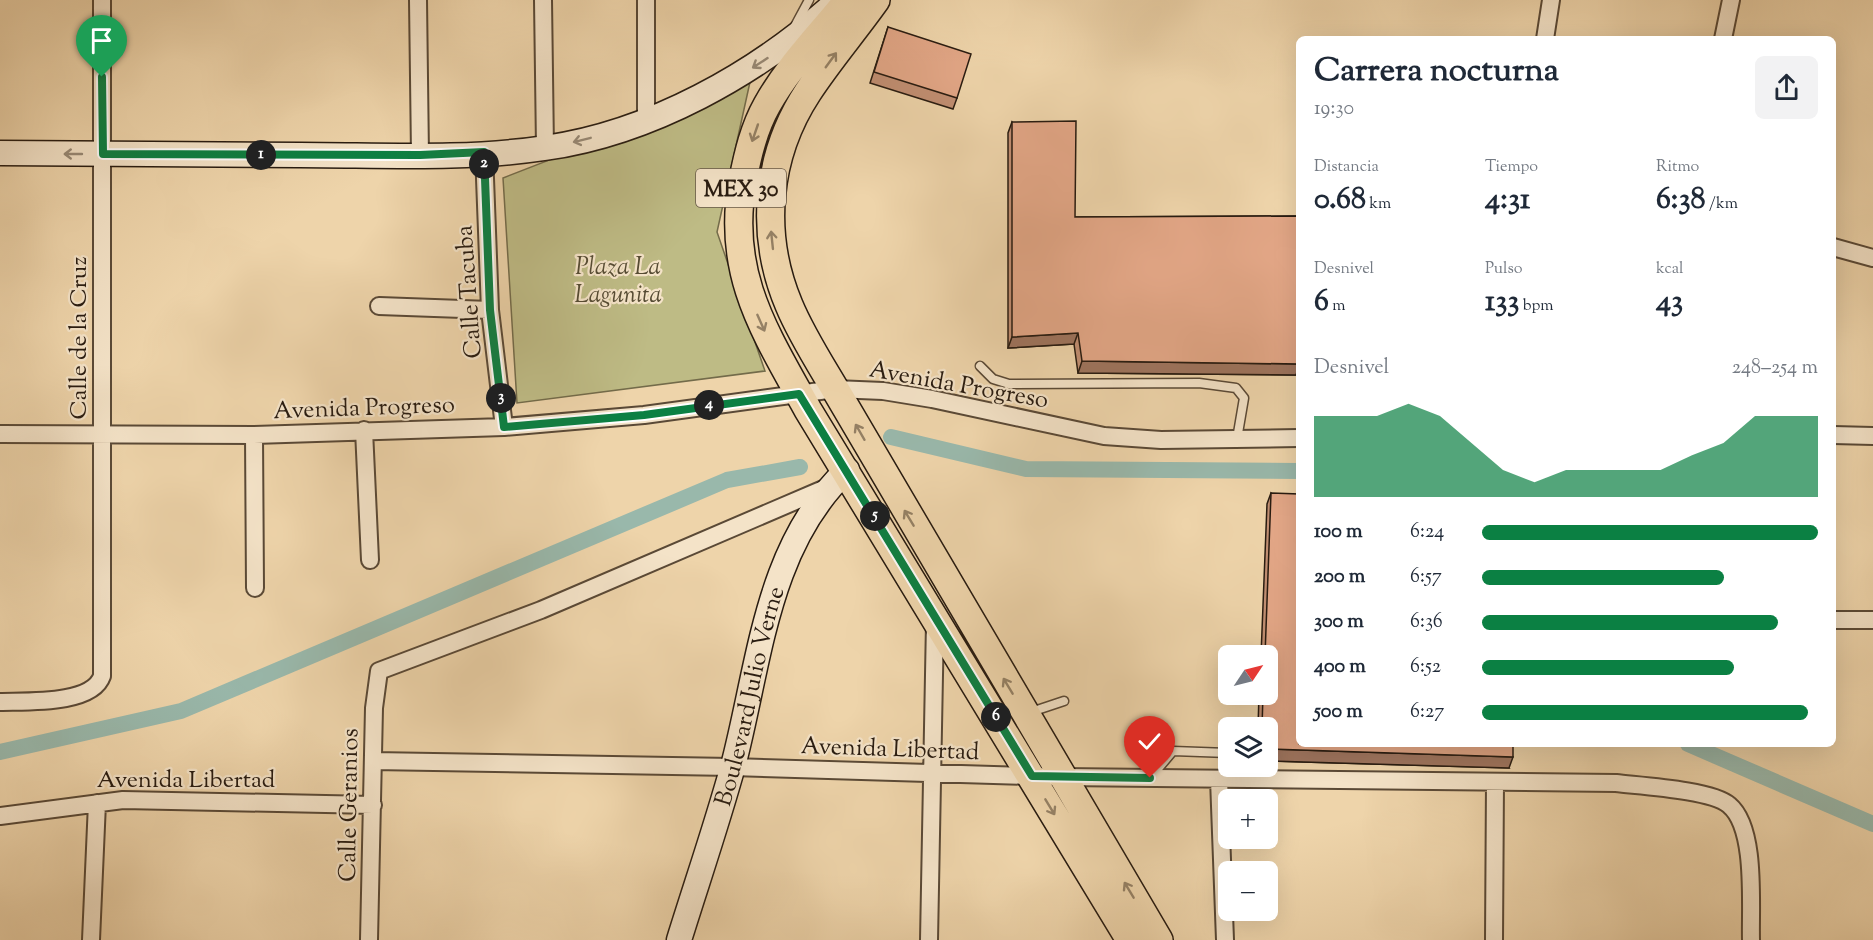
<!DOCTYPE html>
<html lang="es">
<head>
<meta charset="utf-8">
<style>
  body { margin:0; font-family:"Sorts Mill Goudy",serif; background:#f2f2f3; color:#1f2937; height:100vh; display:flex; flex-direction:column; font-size:22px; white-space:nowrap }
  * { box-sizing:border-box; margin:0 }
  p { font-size:20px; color:#747a83 }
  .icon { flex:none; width:33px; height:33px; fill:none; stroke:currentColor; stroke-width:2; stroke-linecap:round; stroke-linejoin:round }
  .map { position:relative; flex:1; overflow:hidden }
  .sheet { position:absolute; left:1296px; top:36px; width:540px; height:711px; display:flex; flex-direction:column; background:#fff; border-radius:9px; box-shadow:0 6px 24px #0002 }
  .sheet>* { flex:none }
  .needle { width:39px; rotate:55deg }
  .fabs { position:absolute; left:1218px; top:645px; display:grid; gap:12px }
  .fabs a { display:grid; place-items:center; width:60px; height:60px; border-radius:9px; background:#fff; box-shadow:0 6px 24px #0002; font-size:30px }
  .pin { position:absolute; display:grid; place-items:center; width:51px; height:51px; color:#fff; margin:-62px -26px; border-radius:50% 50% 50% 0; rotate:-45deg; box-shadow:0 0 6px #0007 }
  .pin .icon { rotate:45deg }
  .km { position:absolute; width:30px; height:30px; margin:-15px; border-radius:50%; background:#222; color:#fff; font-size:16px; line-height:30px; text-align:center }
  .round { display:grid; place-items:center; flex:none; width:63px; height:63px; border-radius:9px; background:#f2f2f3 }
  .overview { display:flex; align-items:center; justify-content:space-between; height:102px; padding:0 18px }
  h1 { font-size:33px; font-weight:700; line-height:45px }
  .stats { display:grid; grid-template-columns:repeat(3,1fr); gap:9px; height:102px; padding:6px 18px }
  .stats div { display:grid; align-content:center }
  .stats b { font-size:30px; font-weight:700 }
  .stats small { font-size:16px; font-weight:400 }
  .stats p { font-size:16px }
  .chart { height:168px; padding:12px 18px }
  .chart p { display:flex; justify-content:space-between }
  .chart svg { width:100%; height:108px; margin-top:6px; fill:#0b8043; opacity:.7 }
  ul { padding:0 18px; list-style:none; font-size:20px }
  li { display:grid; grid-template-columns:96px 72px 1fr; align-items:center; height:45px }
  li i { height:15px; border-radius:8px; background:#0b8043 }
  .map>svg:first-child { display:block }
  .green { fill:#bebb85; stroke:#736b4a; stroke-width:1.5 }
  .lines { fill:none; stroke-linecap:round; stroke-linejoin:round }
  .canal { stroke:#99b8ab; stroke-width:16 }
  .lane-casing { stroke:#5a4936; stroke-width:11 }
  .street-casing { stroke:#5a4936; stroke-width:20 }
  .secondary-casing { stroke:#281b10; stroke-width:27 }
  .primary-casing { stroke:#281b10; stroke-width:30 }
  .lane { stroke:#f4e3c8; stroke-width:8 }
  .street { stroke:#f4e3c8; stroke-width:16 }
  .secondary { stroke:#f4e3c8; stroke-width:24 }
  .primary { stroke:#eed4aa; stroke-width:27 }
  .wall { fill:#c28f73; stroke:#281b10; stroke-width:1.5 }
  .shaded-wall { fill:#9e745e; stroke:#281b10; stroke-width:1.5 }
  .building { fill:#e2a686; stroke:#281b10; stroke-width:1.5 }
  .oneway { stroke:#958165 }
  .oneway2 { stroke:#988975 }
  .route-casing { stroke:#fff; stroke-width:12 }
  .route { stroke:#0b8043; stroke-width:8 }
  .labels { text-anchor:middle; stroke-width:4.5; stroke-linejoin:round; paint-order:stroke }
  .shield { fill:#f4e3c8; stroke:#655747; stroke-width:1.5 }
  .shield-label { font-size:22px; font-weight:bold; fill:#281b10 }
  .park-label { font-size:24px; font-style:italic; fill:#554b33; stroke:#f4e3c8 }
  .street-label { font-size:24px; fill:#281b10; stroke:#f4e3c8 }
</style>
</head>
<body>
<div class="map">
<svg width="1873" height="940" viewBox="0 0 1873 940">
  <rect width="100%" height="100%" fill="#eed4aa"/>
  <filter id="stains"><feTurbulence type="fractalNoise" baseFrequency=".00333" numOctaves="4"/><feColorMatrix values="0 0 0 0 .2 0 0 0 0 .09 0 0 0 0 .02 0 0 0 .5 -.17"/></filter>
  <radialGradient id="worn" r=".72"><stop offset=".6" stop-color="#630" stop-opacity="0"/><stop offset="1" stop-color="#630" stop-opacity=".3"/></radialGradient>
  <path class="green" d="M 750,82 L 717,232 L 765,371 L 517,403 L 503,178 Z"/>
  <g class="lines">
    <path class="canal" d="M 891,437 L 1026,469 L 1299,471
      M 1688,744 L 1873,824
      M 0,752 L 181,711 L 727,480 L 800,467"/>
    <g class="lane-casing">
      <path id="lane" d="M 795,26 L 809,0
        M 980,366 L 993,379 L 1009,384 L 1199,383 L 1236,388 L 1244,398 L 1237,439
        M 1028,713 L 1064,701
        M 1151,777 L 1173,751 L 1228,753"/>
    </g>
    <g class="street-casing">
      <path id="street" d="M 418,0 L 420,155
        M 543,0 L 545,148
        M 646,0 L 646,119
        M 1545,39 L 1551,0
        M 1723,39 L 1731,0
        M 484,152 L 490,310 L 504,427
        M 1833,247 L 1873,258
        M 379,306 L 490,310
        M 364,430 L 370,560
        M 0,434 L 254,435 L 504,427 L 644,415 L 835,389 L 883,391 L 932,399 L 1104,436 L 1161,440 L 1299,438
        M 254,435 L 255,588
        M 1833,435 L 1873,436
        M 1833,620 L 1873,620
        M 0,702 C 26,701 92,705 102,676 L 102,0
        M 373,761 L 732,767 L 1062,777 L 1616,783 C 1641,786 1712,790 1729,805 C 1757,828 1750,906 1751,940
        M 1219,779 L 1225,940
        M 0,816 L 123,800 L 373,805
        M 91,940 L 97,803
        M 369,940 L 374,708 L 379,671 L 541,610 L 828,487
        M 929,940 L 935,622
        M 1494,940 L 1495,782"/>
    </g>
    <g class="secondary-casing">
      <g id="secondary">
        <path d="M 0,153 C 100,154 200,154 300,155 C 381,155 465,160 545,148 C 651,133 756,74 834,4"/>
        <path id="s1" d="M 679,940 C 697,882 717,824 733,766 C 760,663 766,546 847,470"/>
      </g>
    </g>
    <g class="primary-casing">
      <path id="primary" d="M 848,0 C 821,34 788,67 767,105 C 754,128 748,154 743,179 C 725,273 765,332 808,410 L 1130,940
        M 876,0 C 854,31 829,60 808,92 C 766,156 759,234 789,305 C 801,334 819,362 835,389 L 1159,940"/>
    </g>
    <use href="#lane" class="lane"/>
    <use href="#street" class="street"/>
    <use href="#secondary" class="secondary"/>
    <use href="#primary" class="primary"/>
  </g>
  <path class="wall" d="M 888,27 L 957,98 L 953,109 L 870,83 Z
    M 1012,122 L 1075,217 L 1299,216 L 1299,366 L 1296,375 L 1078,373 L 1074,344 L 1008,348 L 1008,133 Z
    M 1271,493 L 1509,768 L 1268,761 L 1268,728 L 1258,728 L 1259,694 L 1268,694 L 1268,656 L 1261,656 L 1267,504 Z"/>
  <path class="shaded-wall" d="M 1078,333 L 1074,344 L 1008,348 L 1012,337 Z
    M 1082,361 L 1299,364 L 1299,366 L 1296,375 L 1078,373 Z
    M 1268,749 L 1513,757 L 1509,768 L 1268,761 Z"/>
  <path class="building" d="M 888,27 L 971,54 L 957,98 L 874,72 Z
    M 1076,121 L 1075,217 L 1299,216 L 1299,364 L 1082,361 L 1078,333 L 1012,337 L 1012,122 Z
    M 1271,493 L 1299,494 L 1299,744 L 1513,744 L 1513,757 L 1268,749 L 1268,728 L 1262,728 L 1263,694 L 1268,694 L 1268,656 L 1265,656 Z"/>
  <defs><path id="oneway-shaft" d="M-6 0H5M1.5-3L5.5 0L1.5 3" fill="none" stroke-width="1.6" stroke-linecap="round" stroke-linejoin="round" transform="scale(1.5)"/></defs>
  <g class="oneway">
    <use href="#oneway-shaft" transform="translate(831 60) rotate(-54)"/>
    <use href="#oneway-shaft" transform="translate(755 133) rotate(109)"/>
    <use href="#oneway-shaft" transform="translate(772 240) rotate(-96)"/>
    <use href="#oneway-shaft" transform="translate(761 323) rotate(66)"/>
    <use href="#oneway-shaft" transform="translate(860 432) rotate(-120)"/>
    <use href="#oneway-shaft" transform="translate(909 518) rotate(-121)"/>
    <use href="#oneway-shaft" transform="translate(1008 686) rotate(-121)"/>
    <use href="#oneway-shaft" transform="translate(1050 807) rotate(59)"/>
    <use href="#oneway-shaft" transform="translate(1129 890) rotate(-121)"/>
  </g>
  <g class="oneway2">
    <use href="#oneway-shaft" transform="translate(760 63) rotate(147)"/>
    <use href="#oneway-shaft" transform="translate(582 140) rotate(166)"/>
    <use href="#oneway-shaft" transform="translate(73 154) rotate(-180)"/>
  </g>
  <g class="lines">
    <g class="route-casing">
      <path id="route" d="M 102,77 L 103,154 L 420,155 L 484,152 L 490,310 L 504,427 L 644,415 L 799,394 L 1032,776 L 1150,778"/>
    </g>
    <use href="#route" class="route"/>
  </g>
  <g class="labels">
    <rect class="shield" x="696" y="169" width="90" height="38" rx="4.5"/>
    <g class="shield-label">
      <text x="741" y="196">MEX 30</text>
    </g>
    <g class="park-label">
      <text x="618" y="274">Plaza La<tspan x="618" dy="28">Lagunita</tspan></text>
    </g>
    <g class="street-label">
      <text transform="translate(468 292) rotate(-94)" y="8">Calle Tacuba</text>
      <text transform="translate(78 338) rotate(-90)" y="8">Calle de la Cruz</text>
      <text transform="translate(959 384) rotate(10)" y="8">Avenida Progreso</text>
      <text transform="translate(364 407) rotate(-2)" y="8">Avenida Progreso</text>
      <text dy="8" stroke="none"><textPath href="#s1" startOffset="254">Boulevard Julio Verne</textPath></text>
      <text transform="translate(890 748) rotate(2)" y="8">Avenida Libertad</text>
      <text x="186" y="787">Avenida Libertad</text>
      <text transform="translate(348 805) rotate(-89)" y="8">Calle Geranios</text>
    </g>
  </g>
  <rect width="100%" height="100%" filter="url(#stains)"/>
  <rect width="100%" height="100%" fill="url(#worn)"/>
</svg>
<div class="fabs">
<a><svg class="needle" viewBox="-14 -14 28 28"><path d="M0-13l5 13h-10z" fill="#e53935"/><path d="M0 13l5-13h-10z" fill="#747a83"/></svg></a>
<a><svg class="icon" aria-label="layers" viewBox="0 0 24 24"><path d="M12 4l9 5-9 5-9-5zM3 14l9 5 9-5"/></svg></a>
<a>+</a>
<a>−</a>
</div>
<div class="pin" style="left:102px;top:77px;background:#1e9e55"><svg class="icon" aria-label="arrive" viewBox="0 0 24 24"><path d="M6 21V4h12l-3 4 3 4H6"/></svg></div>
<div class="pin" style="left:1150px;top:778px;background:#d93025"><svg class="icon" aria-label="check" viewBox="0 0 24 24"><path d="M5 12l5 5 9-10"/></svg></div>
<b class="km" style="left:261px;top:155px">1</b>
<b class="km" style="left:484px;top:164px">2</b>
<b class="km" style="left:501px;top:398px">3</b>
<b class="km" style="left:709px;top:405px">4</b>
<b class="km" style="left:875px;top:516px">5</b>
<b class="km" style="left:996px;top:717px">6</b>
<section class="sheet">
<div class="overview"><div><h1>Carrera nocturna</h1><p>19:30</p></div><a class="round"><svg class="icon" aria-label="share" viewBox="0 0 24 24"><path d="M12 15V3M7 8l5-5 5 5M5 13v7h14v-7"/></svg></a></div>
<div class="stats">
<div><p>Distancia</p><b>0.68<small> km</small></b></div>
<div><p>Tiempo</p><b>4:31</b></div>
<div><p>Ritmo</p><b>6:38<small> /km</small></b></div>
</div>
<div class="stats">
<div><p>Desnivel</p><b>6<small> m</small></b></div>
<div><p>Pulso</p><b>133<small> bpm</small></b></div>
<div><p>kcal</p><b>43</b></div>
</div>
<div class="chart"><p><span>Desnivel</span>248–254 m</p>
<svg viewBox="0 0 160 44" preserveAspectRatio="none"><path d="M0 44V11L10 11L20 11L30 6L40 11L50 22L60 33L70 38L80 33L90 33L100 33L110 33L120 27L130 22L140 11L150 11L160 11V44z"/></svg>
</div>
<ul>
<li><b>100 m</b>6:24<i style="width:100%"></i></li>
<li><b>200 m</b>6:57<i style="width:72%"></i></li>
<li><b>300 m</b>6:36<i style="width:88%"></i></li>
<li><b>400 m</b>6:52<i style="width:75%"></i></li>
<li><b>500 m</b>6:27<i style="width:97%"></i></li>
</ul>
</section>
</div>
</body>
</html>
